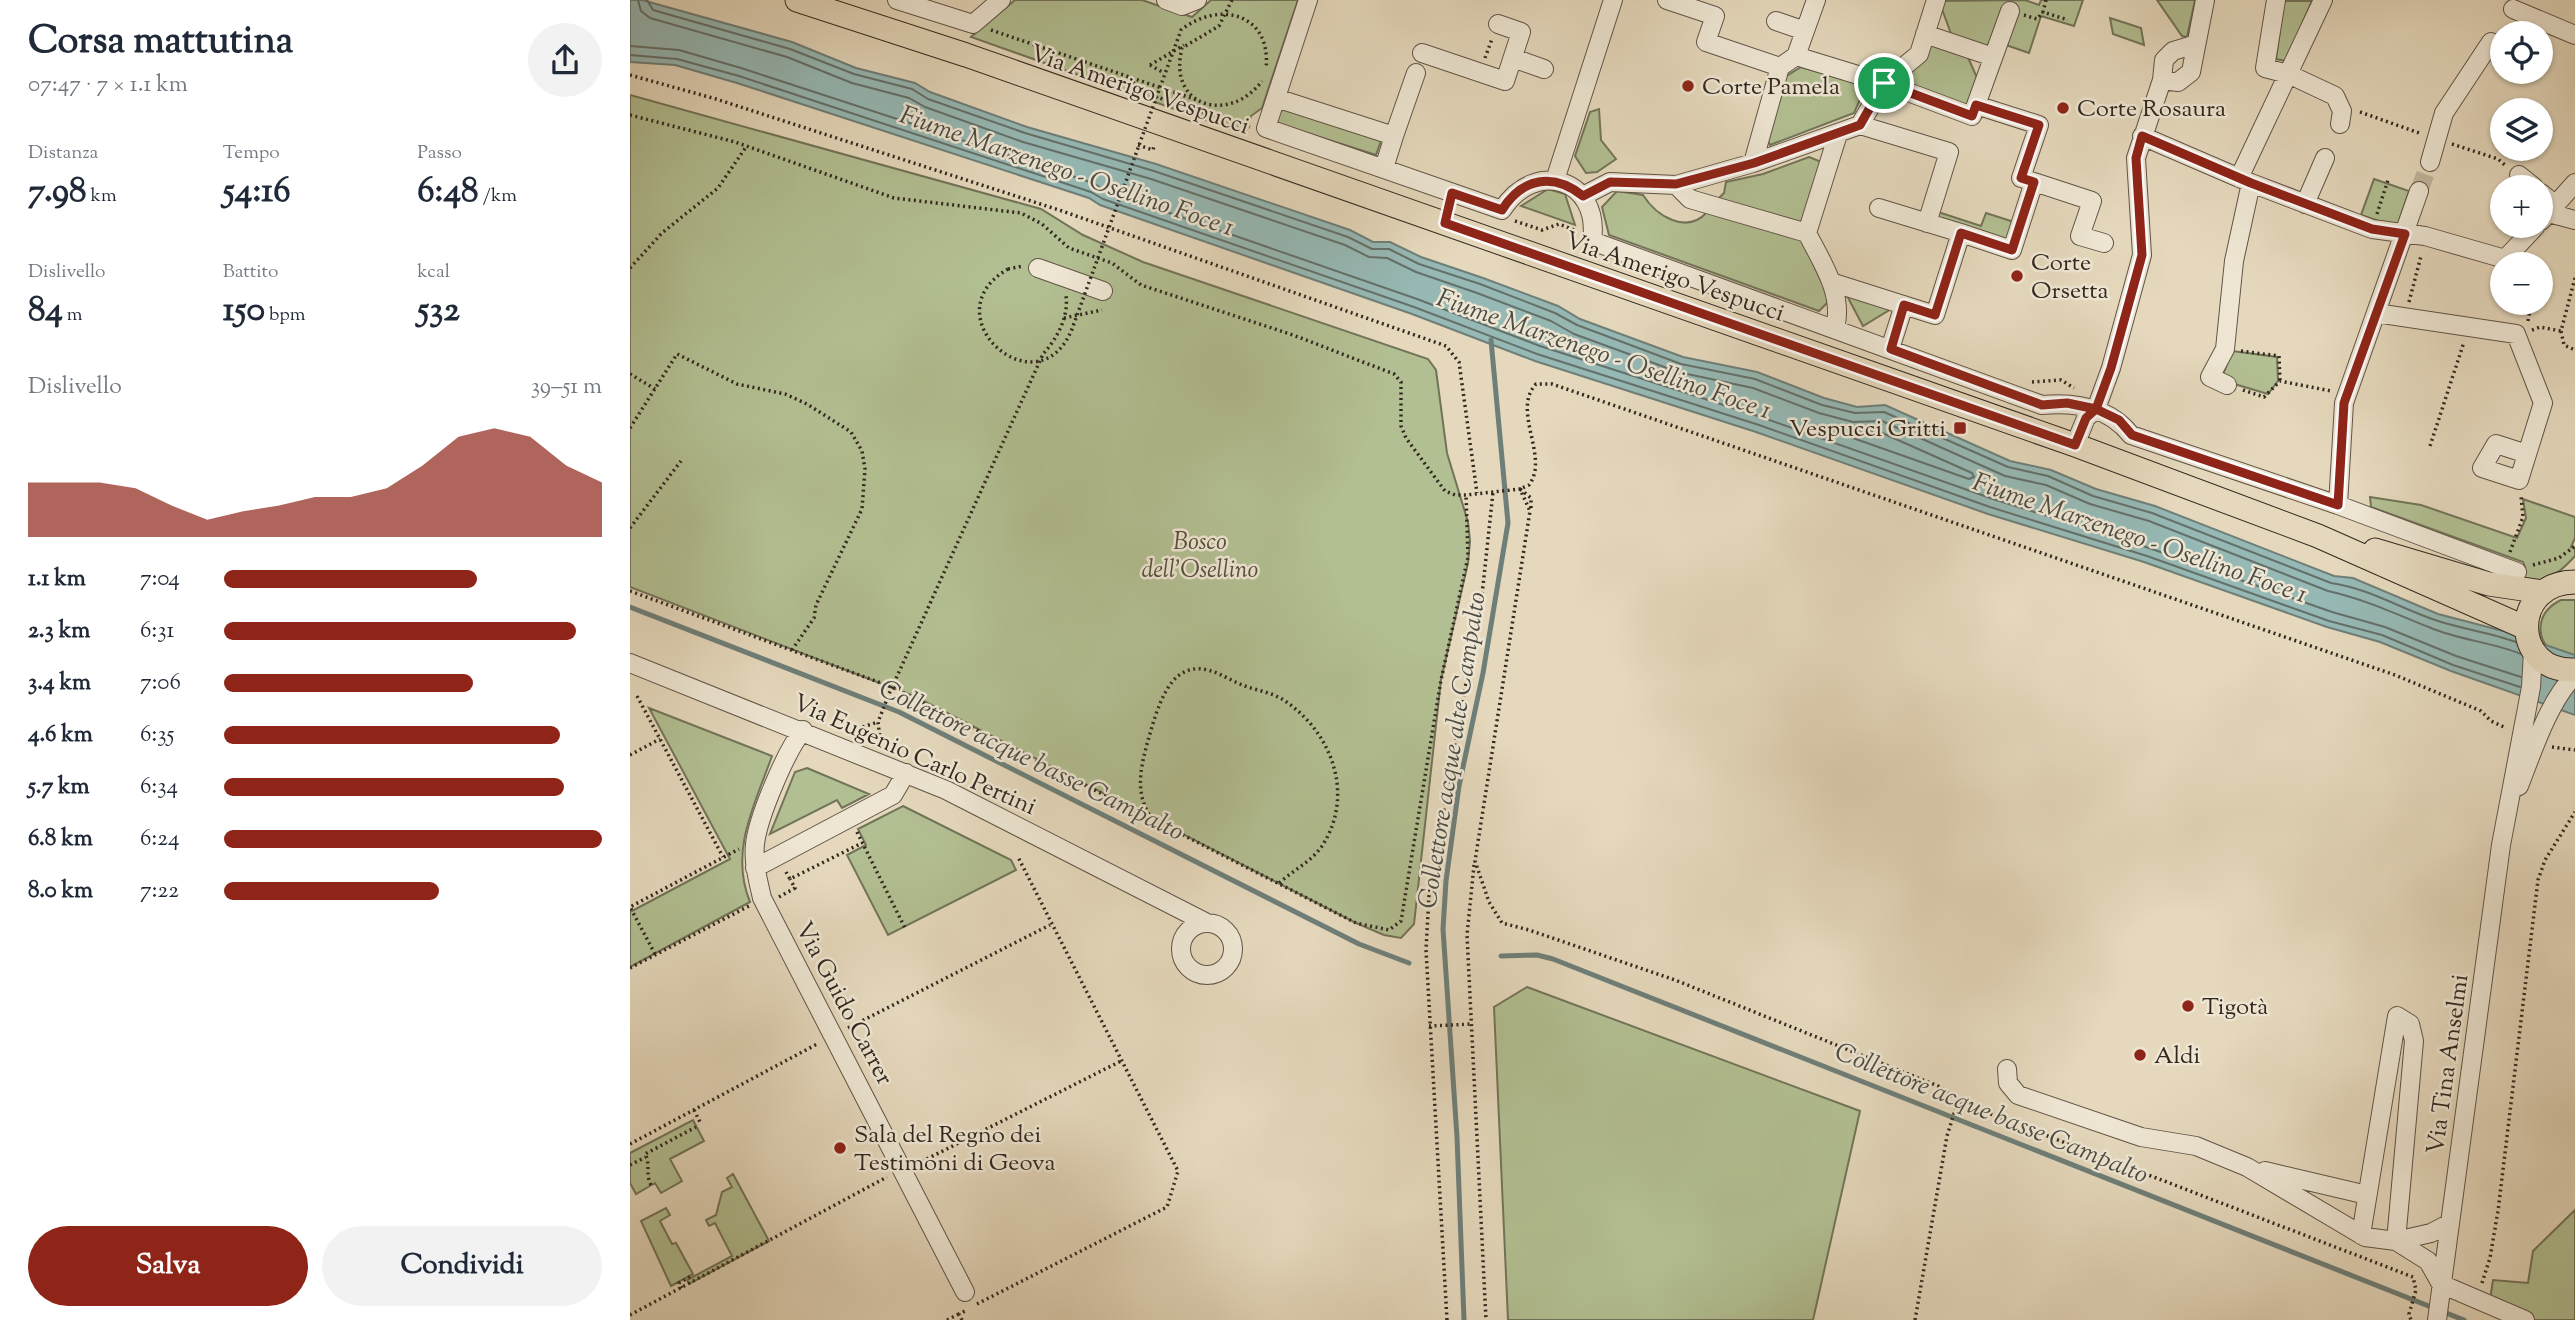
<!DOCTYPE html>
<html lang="it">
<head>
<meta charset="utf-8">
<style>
  body { margin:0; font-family:"Sorts Mill Goudy",serif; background:#f2f2f3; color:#1f2937; height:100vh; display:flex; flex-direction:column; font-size:26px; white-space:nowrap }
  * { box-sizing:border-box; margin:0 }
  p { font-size:23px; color:#747a83 }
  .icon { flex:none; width:38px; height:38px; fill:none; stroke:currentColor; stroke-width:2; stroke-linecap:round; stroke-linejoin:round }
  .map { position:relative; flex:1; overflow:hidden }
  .side { display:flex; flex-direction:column; background:#fff; width:630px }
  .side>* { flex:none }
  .fabs { position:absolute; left:1860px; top:21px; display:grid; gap:14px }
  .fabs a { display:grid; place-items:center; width:63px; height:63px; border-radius:50%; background:#fff; box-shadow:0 2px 5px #0004; font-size:35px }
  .pin { position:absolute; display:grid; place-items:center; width:60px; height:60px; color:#fff; margin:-30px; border:4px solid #fff; border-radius:50%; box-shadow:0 2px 7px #0007 }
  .round { display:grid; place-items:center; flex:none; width:74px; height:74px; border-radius:37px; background:#f2f2f3 }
  .headline { display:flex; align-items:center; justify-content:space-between; height:119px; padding:0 28px }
  h1 { font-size:38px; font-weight:700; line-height:52px }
  .stats { display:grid; grid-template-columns:repeat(3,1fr); gap:10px; height:119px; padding:7px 28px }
  .stats div { display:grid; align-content:center }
  .stats b { font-size:35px; font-weight:700 }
  .stats small { font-size:19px; font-weight:400 }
  .stats p { font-size:19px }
  .chart { height:196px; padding:14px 28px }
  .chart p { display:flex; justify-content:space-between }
  .chart svg { width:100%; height:126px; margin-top:7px; fill:#8f2418; opacity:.7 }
  .primary-button { display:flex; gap:14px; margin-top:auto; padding:14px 28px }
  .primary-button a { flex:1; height:80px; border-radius:42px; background:#8f2418; color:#fff; font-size:28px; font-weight:700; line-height:80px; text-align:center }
  .primary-button a+a { background:#f2f2f3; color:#1f2937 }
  ul { padding:0 28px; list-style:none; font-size:23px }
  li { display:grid; grid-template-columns:112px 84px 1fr; align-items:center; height:52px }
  li i { height:18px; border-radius:9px; background:#8f2418 }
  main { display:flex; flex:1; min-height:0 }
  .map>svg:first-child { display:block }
  .green { fill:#b2bf92; stroke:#727459; stroke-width:2 }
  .water { fill:#96b9b5; stroke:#6e7f79; stroke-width:2 }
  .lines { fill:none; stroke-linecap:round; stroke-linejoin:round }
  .shore { stroke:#64706a; stroke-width:2 }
  .stream { stroke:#6e7f79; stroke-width:5 }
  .minor-tunnel { stroke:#c1b59d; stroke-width:18; stroke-dasharray:18 9; stroke-linecap:butt }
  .minor-casing { stroke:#605447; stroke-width:20 }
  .major-casing { stroke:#332820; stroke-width:25 }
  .path { stroke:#332820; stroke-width:3.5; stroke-dasharray:2 3.5; stroke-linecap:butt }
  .minor { stroke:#eee6d3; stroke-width:18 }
  .major { stroke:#e5d8bc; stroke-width:23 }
  .path-bridge { stroke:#332820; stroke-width:3.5; stroke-dasharray:2 3.5; stroke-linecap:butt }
  .route-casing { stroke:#fff; stroke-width:14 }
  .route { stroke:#8f2418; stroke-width:9 }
  .poi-dot { fill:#8f2418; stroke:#eee6d3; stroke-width:2.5 }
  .labels { text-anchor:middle; stroke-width:5; stroke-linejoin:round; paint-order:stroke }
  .poi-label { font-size:24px; fill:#332820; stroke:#eee6d3; text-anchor:start }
  .street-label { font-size:24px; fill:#332820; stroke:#eee6d3 }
  .park-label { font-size:24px; font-style:italic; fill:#534e3c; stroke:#eee6d3 }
  .water-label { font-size:26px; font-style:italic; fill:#4c4c45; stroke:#eee6d3 }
</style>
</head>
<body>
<main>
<section class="side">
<div class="headline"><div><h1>Corsa mattutina</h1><p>07:47 · 7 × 1.1 km</p></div><a class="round"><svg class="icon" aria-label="share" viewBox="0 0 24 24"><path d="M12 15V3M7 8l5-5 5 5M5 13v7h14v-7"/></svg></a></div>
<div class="stats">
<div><p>Distanza</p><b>7.98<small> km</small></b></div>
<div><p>Tempo</p><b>54:16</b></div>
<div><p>Passo</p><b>6:48<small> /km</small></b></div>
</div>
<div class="stats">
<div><p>Dislivello</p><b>84<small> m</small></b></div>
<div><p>Battito</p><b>150<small> bpm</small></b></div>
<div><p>kcal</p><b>532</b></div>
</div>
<div class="chart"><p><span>Dislivello</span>39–51 m</p>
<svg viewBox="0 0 160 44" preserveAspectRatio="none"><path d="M0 44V25L10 25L20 25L30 27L40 33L50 38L60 35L70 33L80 30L90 30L100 27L110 19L120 9L130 6L140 9L150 19L160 25V44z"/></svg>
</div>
<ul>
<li><b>1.1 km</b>7:04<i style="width:67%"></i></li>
<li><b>2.3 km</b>6:31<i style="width:93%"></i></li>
<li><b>3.4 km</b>7:06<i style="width:66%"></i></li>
<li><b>4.6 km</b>6:35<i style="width:89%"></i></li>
<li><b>5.7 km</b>6:34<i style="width:90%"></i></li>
<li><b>6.8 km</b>6:24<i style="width:100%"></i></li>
<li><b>8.0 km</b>7:22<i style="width:57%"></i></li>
</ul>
<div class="primary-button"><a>Salva</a><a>Condividi</a></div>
</section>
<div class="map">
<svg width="1945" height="1320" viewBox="0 0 1945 1320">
  <rect width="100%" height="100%" fill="#e5d8bc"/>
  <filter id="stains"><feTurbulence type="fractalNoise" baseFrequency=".00286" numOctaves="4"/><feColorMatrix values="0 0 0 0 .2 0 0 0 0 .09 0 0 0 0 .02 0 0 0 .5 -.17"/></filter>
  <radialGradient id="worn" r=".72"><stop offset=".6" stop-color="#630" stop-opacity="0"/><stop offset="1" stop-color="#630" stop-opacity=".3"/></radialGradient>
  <path class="green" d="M 385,0 L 512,0 L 562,17 L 581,0 L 668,0 L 632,108 L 621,116 L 615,134 L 341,37 Z
    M 1395,0 L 1409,5 L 1411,0 L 1453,0 L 1444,26 L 1411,16 L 1399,53 L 1373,44 L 1374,5 L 1359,50 L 1323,39 L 1309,1 Z
    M 1527,0 L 1565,0 L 1557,37 L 1552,36 Z
    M 1654,1 L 1682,1 L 1656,61 L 1646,59 Z
    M 1480,18 L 1511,28 L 1514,45 L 1483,34 Z
    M 1299,43 L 1337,55 L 1348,80 L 1337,108 L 1265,82 Z
    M 1171,67 L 1236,86 L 1224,113 L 1140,145 L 1136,138 L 1155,77 Z
    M 0,95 L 411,209 L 453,235 L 513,262 L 798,359 L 806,370 L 817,453 L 838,522 L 840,541 L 838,563 L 811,680 L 784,924 L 771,938 L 754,935 L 726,923 L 286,697 L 0,587 Z
    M 659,108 L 752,138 L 746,155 L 646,123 L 650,111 Z
    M 969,109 L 971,140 L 986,159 L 967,172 L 956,173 L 945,156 L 960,112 Z
    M 1179,157 L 1194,163 L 1171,222 L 1088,199 L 1094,193 L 1096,182 L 1133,174 Z
    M 1744,179 L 1779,191 L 1767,227 L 1731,215 Z
    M 918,189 L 935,194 L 945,225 L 891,206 Z
    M 987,191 L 1013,195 C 1026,216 1057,235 1077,212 L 1172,240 L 1200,300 L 1189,311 L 979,235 L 972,207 Z
    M 1305,211 L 1351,226 L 1356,213 L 1387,223 L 1381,241 L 1303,215 Z
    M 1216,294 L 1261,309 L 1233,326 Z
    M 1602,351 L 1647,357 L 1648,381 L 1638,394 L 1591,380 Z
    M 1740,497 L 1791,505 L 1887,538 L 1896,518 L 1893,499 L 1945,517 L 1945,538 L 1941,547 L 1945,549 L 1945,556 C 1921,583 1910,584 1875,579 L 1895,567 L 1893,562 L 1741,507 Z
    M 1931,600 L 1945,600 L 1945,657 L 1921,652 C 1904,634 1908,611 1931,600 Z
    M 19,708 L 142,756 C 125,804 99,851 120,902 L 0,967 L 0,912 L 100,859 Z
    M 177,768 L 239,794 L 212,808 L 207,800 L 140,834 L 165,772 Z
    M 273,806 L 381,860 L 386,870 L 258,935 L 217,855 L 236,845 L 228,829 Z
    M 897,987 L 1230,1111 L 1183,1320 L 878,1320 L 864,1007 Z
    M 63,1120 L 74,1141 L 40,1159 L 52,1181 L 31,1193 L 25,1183 L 6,1194 L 0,1183 L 0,1153 Z
    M 103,1174 L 139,1241 L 59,1284 L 57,1280 L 102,1256 L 85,1223 L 79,1226 L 76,1220 L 86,1215 L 92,1192 L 102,1187 L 97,1178 Z
    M 36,1208 L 40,1215 L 30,1221 L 42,1244 L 46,1243 L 63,1274 L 41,1286 L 11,1221 Z
    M 1945,1210 L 1945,1320 L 1897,1320 L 1859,1306 L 1863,1280 L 1898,1283 L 1903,1251 Z"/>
  <path class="water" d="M 0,0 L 12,0 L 162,42 L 226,68 L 285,83 L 300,92 L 397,127 L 526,164 L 720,230 L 743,242 L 760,242 L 791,257 L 853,278 L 928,306 L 950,319 L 1053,357 L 1127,372 L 1194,398 L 1227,407 L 1255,405 L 1380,461 L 1421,470 L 1466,489 L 1525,506 L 1704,576 L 1723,578 L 1808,614 L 1881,633 L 1945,655 L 1945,715 L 1821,671 L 1750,642 L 1697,627 L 1514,562 L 1358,514 L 1126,432 L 905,361 L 782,314 L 470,205 L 459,198 L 107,83 L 45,65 L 0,62 Z"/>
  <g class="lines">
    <path class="shore" d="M 8,0 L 11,11 L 20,18 L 157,57 L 222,83 L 279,98 L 295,107 L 393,142 L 521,179 L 715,245 L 739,257 L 757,258 L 786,272 L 847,293 L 921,321 L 944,334 L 1048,372 L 1123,388 L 1189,413 L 1223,422 L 1252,421 L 1375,476 L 1416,485 L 1460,504 L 1519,521 L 1698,591 C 1734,599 1766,614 1801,628 C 1829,640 1862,642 1891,654
      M 17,0 L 23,10 L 160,49 L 224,74 L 282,89 L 298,99 L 395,133 L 524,171 L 718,237 L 742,249 L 759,249 L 789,264 L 850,284 L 925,313 L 947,325 L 1051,364 L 1125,379 L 1192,405 L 1225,413 L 1254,412 L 1378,467 L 1418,476 L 1463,496 L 1522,513 L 1701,583 C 1741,589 1771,609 1808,621 C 1833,629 1861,633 1886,642
      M 0,46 L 49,50 L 111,68 L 463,183 L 476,191 L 787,299 L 910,346 L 1131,417 L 1363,499 L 1519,548 L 1702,612 L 1755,627 L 1826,656 L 1891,677
      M 0,55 L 47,59 L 109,76 L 461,192 L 473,199 L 784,307 L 907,354 L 1129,425 L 1360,507 L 1517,556 L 1699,621 L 1752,635 L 1823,665 L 1890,687
      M 1250,432 L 1342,473 L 1344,477 L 1339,479 L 1220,437 L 1223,433 Z"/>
    <path class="stream" d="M 0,607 L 269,712 L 729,944 L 779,963
      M 871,956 L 907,955 L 923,959 L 1834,1320
      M 834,1320 L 827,1137 L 813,929 L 816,881 L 829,786 L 853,673 L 878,523 L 861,340"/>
    <path class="minor-tunnel" d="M 1789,191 L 1800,162"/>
    <g class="minor-casing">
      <path id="minor" d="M 267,0 L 343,24 L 371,0
        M 536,0 L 552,6 L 567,0
        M 678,0 L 636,128 L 872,210 C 905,158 971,179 962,241 L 1412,405 C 1446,402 1479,407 1501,435 L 1708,505 L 1887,572
        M 1037,0 L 1085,16 L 1076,42 L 1150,67
        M 1646,0 L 1635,68 L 1658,74 L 1705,96 L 1712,111 L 1710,124
        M 1883,9 L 1945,35
        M 1146,21 L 1175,31
        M 1295,34 L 1363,57
        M 792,53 L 875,81 L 891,32 L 868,24
        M 1166,56 L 1186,0
        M 883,58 L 914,69
        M 1532,80 L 1548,82 L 1561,72 L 1575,0
        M 646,98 L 764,136 L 754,168
        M 1346,105 L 1409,125 L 1391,178 L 1404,182
        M 1230,125 L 1319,152 L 1297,223
        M 764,136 L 786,73
        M 1512,136 L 1621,183 L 1742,229 L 1795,236 L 1875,259 L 1906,226
        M 1800,162 L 1814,113 L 1861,42
        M 1123,163 L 1150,67 L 1166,56 L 1254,83 L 1342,116 L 1380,11
        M 1889,175 L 1904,187
        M 1609,178 L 1693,0
        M 925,180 L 983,0
        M 1046,185 L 1060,199 L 1177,233 C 1192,263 1214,294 1205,328
        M 1911,193 L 1926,205
        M 953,196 L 980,182 L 1046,185 L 1123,163 L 1230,125 L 1254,83 L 1289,54 L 1306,0
        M 1675,204 L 1695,158
        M 1919,213 L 1945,220
        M 1911,221 L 1945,183
        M 1177,233 L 1208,134
        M 1331,233 L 1382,250 L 1404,182 L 1462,201 L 1450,236 L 1474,243
        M 408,268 L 473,291
        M 1201,282 L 1305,315 L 1331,233 L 1249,208
        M 1746,313 L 1886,334 L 1913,403 L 1889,480 L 1852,468 L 1866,444 L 1897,454
        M 1260,349 L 1274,305
        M 1597,385 L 1580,377 L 1595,349 L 1604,261 L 1621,183
        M 1445,445 L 1456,418 L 1466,409 L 1481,368 L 1512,255 L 1506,158 L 1532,80 L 1534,60 L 1543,51 L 1566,44
        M 1708,505 L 1714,403 L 1789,191
        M 0,663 L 316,790 L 575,922
        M 173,730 C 156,751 128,817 125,844 C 123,862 128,880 132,898 L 335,1292
        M 1889,786 C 1902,753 1919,700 1945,675
        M 125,868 L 263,795 L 276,773
        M551 949a26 26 0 1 1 52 0a26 26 0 1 1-52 0Z
        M 1377,1069 L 1378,1083 L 1388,1095 L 1511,1137 L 1566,1146 L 1617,1167 L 1735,1237 L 1766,1241 L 1801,1233 L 1820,1223
        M 1635,1171 L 1737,1195
        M 1731,1235 L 1767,1016 L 1780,1024 L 1784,1041 L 1766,1241
        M 1766,1241 L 1798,1261 L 1811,1284 L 1895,1320
        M 1807,1320 L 1871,845 L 1901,687 L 1903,651"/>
    </g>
    <g class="major-casing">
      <path id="major" d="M 167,0 L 336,55 L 1445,445 L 1688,536 L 1896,628
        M 1745,550 L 1859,584 L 1913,592
        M 1945,582 C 1880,582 1881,673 1945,670"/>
    </g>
    <path class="path" d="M 602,0 L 589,26 L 552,48 C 537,108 600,124 632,81
      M 1416,0 L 1413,12 L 1438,20
      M 1394,15 L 1407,19 L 1413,12
      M 361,30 L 567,100
      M 855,58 L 862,39
      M 520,65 L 554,45
      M 520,65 L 534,73
      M 0,75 L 86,99 L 432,211 L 816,346 L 829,362 L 847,493
      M 499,78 L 514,93 L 620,127
      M 1730,112 L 1792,134
      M 0,115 L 105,142 L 264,198 L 391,213 L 412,224 L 439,248 L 482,263 L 511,285 L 663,335 L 764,374 L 771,382 L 771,426 L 776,438 L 815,491 L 825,495 L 836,495 L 890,489 L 900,511 L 845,861 L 859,902 L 872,923 L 899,930 L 1045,980 L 1308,1086 L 1332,1103 L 1783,1277 L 1786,1290 L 1779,1314 L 1781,1320
      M 1822,144 L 1868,159 L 1876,166
      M 508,145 L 523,150 L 524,146
      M 1747,214 L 1758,180
      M 885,221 L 912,230 L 929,224 L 944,230
      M 0,268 L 32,233 L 88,188 L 116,147
      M 378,269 L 393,266
      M 1945,278 L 1931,331 L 1934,345 L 1945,350
      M 1779,302 L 1791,256
      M 434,318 L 472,310
      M 1898,321 L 1901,303
      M 1902,330 L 1910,327 L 1931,331
      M 1611,351 L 1649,356 L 1650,381
      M 0,374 L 25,389
      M 1402,382 L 1431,380 L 1444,388
      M 1613,390 L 1634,397 L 1650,381 L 1701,391
      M 0,428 L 47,354 L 107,384 L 155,394 L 177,404 L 221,432 L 232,451 L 235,469 L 232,509 L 186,605 L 184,618 L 162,650
      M 1800,446 L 1834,342
      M 901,508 L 901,498 L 890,489 L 899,485 C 920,457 881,411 906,384 L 922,384 L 1765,675 L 1851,711 L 1861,721 L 1876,728
      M 0,528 L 51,461
      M 1880,552 L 1893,517 L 1891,496
      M 1903,565 L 1929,558 L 1945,546
      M 0,591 L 262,687 L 726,923 L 759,930 L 771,921 L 811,680 L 838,557 L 836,495
      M 7,696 L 93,857
      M 217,732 L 248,722
      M 251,746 L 248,722 L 259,694 L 413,354 C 427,339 439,316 436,296
      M 1922,747 L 1945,750
      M 0,755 L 30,739
      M 522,819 C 505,795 510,770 517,744 C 523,724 531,690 548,676 C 570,659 591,676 612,685 C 625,690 640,692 652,699 C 701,730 726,794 692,846 C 681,862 662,871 648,884
      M 227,832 L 275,928
      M 844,865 L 837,935 L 856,1320
      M 156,872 L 160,879 L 232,843
      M 149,897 L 165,888 L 160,879
      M 25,954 L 0,907 L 109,849
      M 0,968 L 119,906
      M 799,1026 L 842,1024
      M 218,1028 L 420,925
      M 64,1110 L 70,1122
      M 0,1144 L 189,1043
      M 287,1164 L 491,1061
      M 0,1165 L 16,1157
      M 21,1185 C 15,1174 21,1165 15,1154 L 66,1127
      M 1852,1283 L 1860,1258 L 1868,1211 L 1908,880 L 1915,860 L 1945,812
      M 52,1288 L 49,1283 L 63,1275
      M 347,1304 L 537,1207 L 548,1171 L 388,857
      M 0,1315 L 257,1177
      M 317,1320 L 329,1314
      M 332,1320 L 329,1314 L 337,1310
      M 817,1320 L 796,950 L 799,895 L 853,586 L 863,492
      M 1285,1320 L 1317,1136 L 1328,1101"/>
    <use href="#minor" class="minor"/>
    <use href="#major" class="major"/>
    <path class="path-bridge" d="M 378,269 C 298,315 408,413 442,329 L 551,30 C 589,0 642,13 636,69"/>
  </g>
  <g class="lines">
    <g class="route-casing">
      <path id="route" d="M 1254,83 L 1230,125 L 1124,163 L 1046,184 L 980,182 L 953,196 C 923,172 892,178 872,210 L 822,193 L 815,223 L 1445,445 L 1456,418 L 1466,409 L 1489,420 L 1502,435 L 1708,505 L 1714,403 L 1775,234 L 1742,229 L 1621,183 L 1512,136 L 1506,158 L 1512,255 L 1481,368 L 1466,409 L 1437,403 L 1412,405 L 1261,349 L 1274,305 L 1305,315 L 1331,233 L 1382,250 L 1404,182 L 1391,178 L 1409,125 L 1346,105 L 1342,116 L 1254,83"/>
    </g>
    <use href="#route" class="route"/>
  </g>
  <g class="poi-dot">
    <circle cx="1058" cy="86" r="7"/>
    <circle cx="1433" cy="108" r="7"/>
    <circle cx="1387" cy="276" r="7"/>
    <rect x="1323" y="421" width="14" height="14" rx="3.5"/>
    <circle cx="1558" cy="1006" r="7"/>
    <circle cx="1510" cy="1055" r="7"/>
    <circle cx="210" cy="1148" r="7"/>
  </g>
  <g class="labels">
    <g class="poi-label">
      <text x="1072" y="94">Corte Pamela</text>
      <text x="1447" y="116">Corte Rosaura</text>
      <text x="1401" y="270">Corte<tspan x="1401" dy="28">Orsetta</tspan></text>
      <text x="1316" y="436" text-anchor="end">Vespucci Gritti</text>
      <text x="1572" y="1014">Tigotà</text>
      <text x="1524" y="1063">Aldi</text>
      <text x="224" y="1142">Sala del Regno dei<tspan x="224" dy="28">Testimoni di Geova</tspan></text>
    </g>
    <g class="street-label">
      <text transform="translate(510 89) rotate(19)" y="8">Via Amerigo Vespucci</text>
      <text transform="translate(1045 276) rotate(19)" y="8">Via Amerigo Vespucci</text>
      <text transform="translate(285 754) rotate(24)" y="8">Via Eugenio Carlo Pertini</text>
      <text transform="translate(215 1003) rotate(62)" y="8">Via Guido Carrer</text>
      <text transform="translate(1817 1064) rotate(-82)" y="8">Via Tina Anselmi</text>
    </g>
    <g class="park-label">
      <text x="570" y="549">Bosco<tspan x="570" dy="28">dell'Osellino</tspan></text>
    </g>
    <g class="water-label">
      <text transform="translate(437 170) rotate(19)" y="9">Fiume Marzenego - Osellino Foce 1</text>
      <text transform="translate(974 353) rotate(19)" y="9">Fiume Marzenego - Osellino Foce 1</text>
      <text transform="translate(1510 537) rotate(19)" y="9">Fiume Marzenego - Osellino Foce 1</text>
      <text transform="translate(821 750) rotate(-81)" y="9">Collettore acque alte Campalto</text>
      <text transform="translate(402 759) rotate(26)" y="9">Collettore acque basse Campalto</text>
      <text transform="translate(1362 1112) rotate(22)" y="9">Collettore acque basse Campalto</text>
    </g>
  </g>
  <rect width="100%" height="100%" filter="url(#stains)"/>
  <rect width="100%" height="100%" fill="url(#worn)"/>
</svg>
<div class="fabs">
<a><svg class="icon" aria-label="locate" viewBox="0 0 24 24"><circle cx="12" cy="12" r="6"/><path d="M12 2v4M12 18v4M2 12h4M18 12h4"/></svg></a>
<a><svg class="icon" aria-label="layers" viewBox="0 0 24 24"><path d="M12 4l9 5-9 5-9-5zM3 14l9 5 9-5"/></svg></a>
<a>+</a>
<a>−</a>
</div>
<div class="pin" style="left:1254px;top:83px;background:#1e9e55"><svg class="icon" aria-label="arrive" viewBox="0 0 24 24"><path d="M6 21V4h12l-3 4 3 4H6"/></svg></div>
</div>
</main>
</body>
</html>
